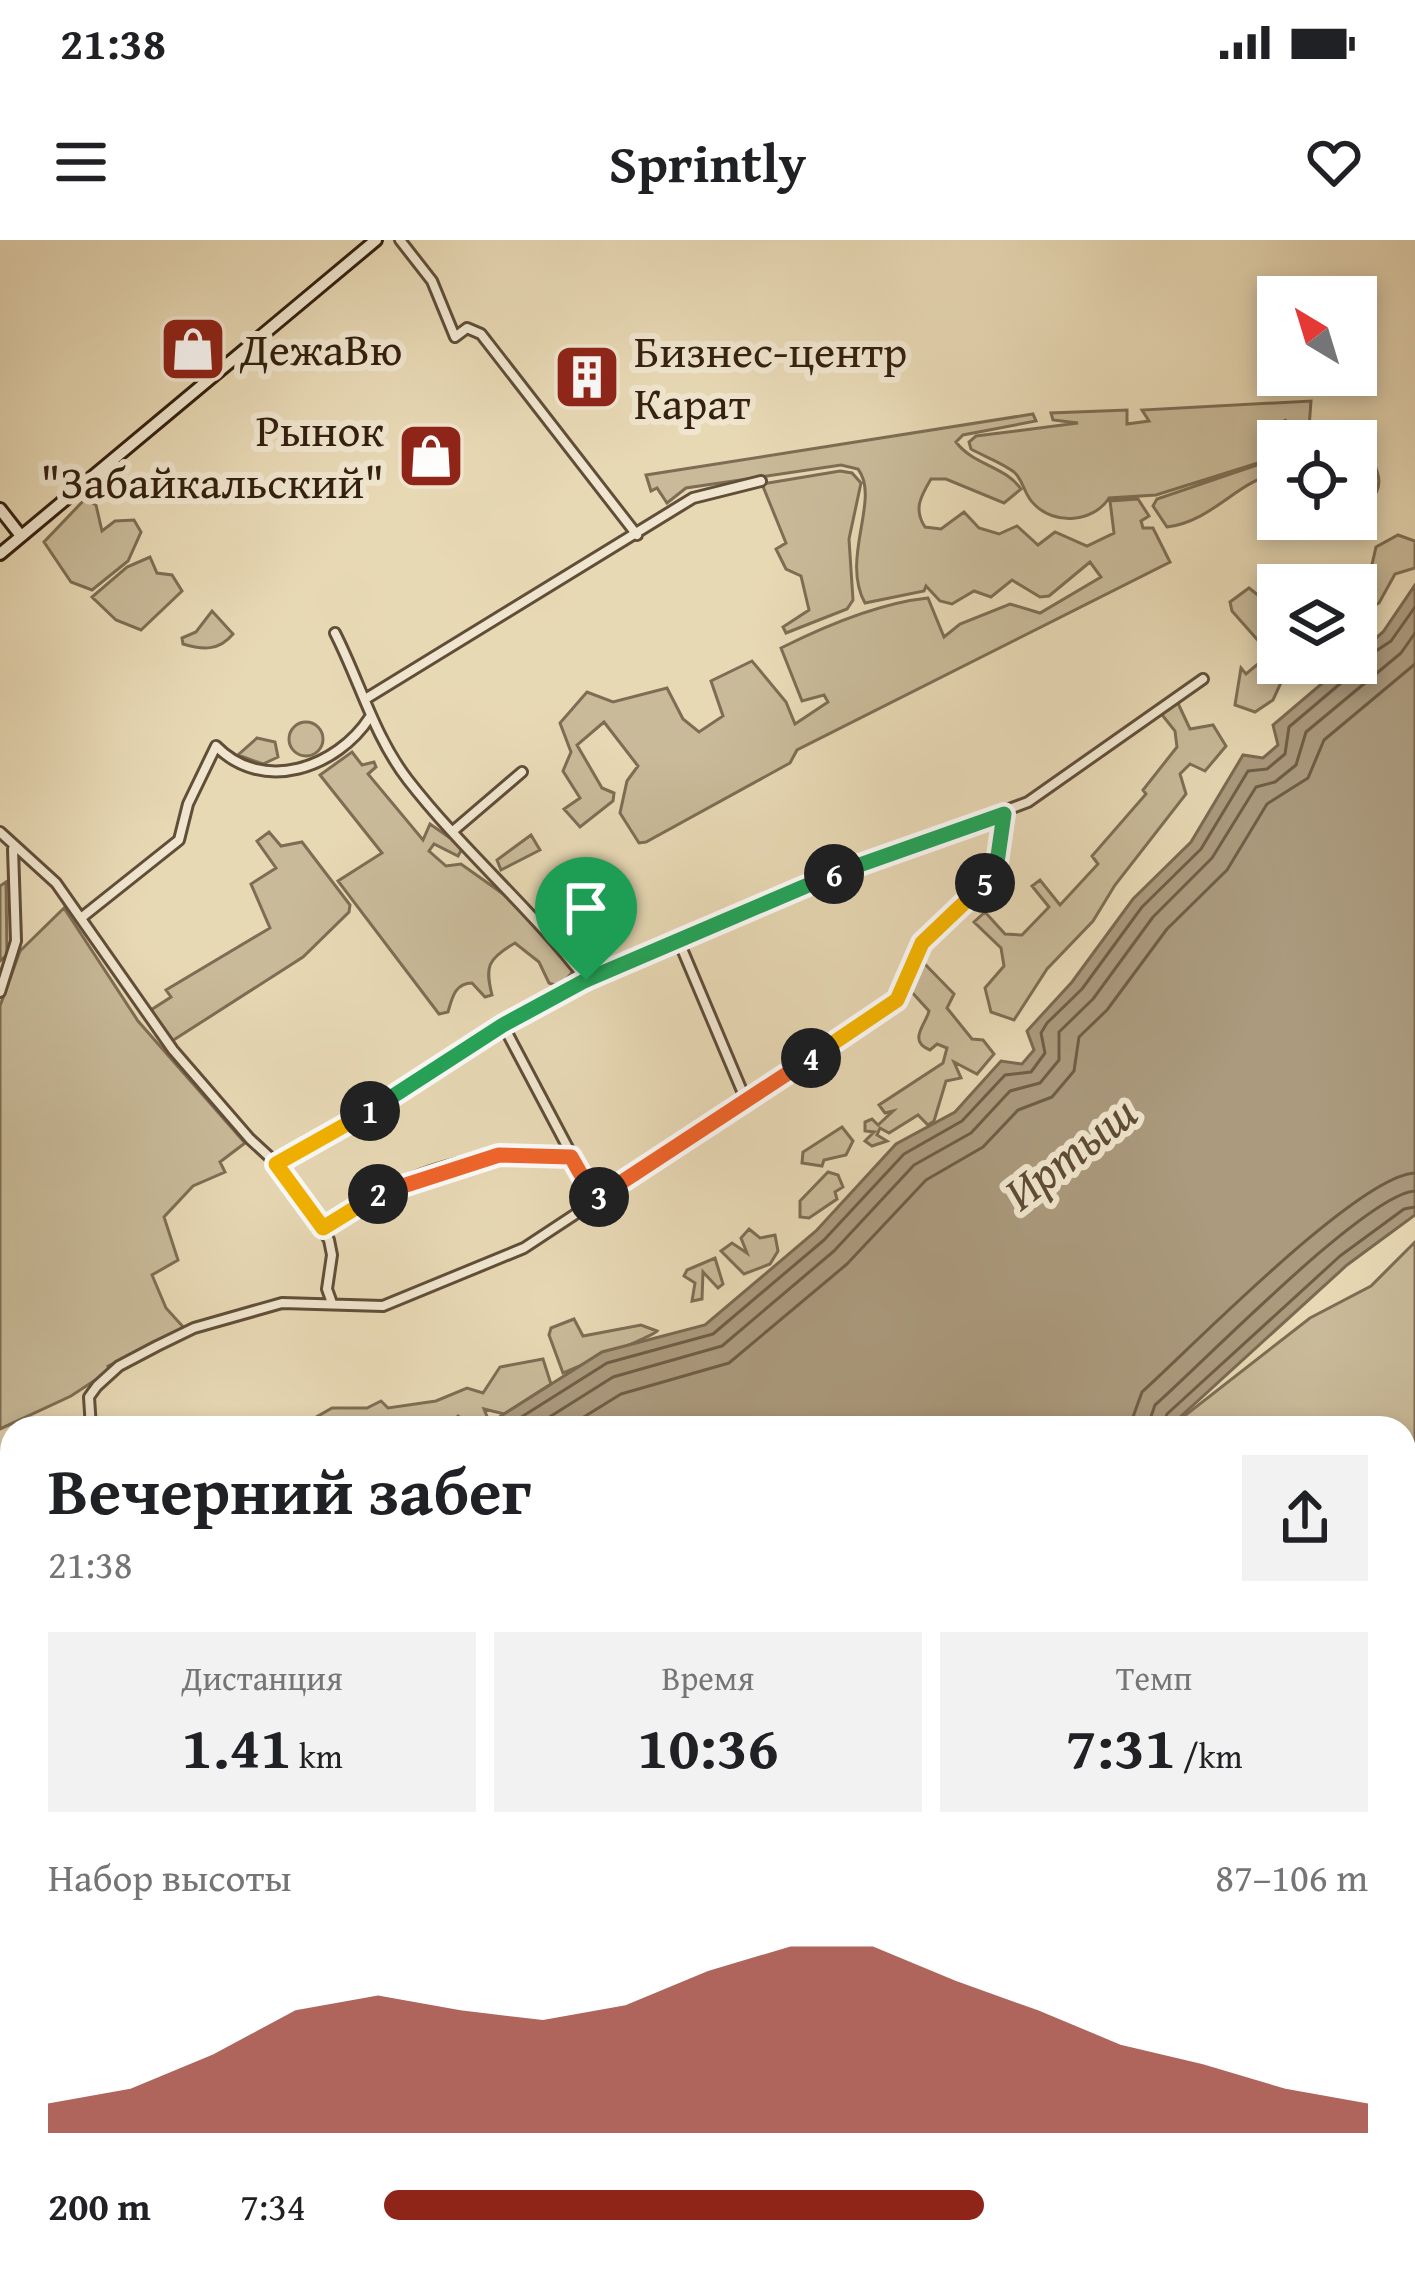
<!DOCTYPE html>
<html lang="ru">
<head>
<meta charset="utf-8">
<style>
  body { margin:0; font-family:"Gentium Book Plus",serif; background:#f2f2f2; color:#202124; height:100vh; display:flex; flex-direction:column; font-size:45px; white-space:nowrap }
  * { box-sizing:border-box; margin:0 }
  p { font-size:39px; color:#757577 }
  .icon { flex:none; width:66px; height:66px; fill:none; stroke:currentColor; stroke-width:2; stroke-linecap:round; stroke-linejoin:round }
  .map { position:relative; flex:1; overflow:hidden }
  .drawer { position:absolute; left:0px; top:1176px; width:1416px; height:861px; display:flex; flex-direction:column; background:#fff; border-radius:36px 36px 0 0; box-shadow:0 6px 18px #0003 }
  .drawer>* { flex:none }
  .needle { width:78px; rotate:322deg }
  .fabs { position:absolute; left:1257px; top:36px; display:grid; gap:24px }
  .fabs a { display:grid; place-items:center; width:120px; height:120px; border-radius:0px; background:#fff; box-shadow:0 6px 18px #0003; font-size:60px }
  .pin { position:absolute; display:grid; place-items:center; width:102px; height:102px; color:#fff; margin:-123px -51px; border-radius:50% 50% 50% 0; rotate:-45deg; box-shadow:0 0 12px #0007 }
  .pin .icon { rotate:45deg }
  .km { position:absolute; width:60px; height:60px; margin:-30px; border-radius:50%; background:#222; color:#fff; font-size:33px; line-height:60px; text-align:center }
  .round { display:grid; place-items:center; flex:none; width:126px; height:126px; border-radius:0px; background:#f2f2f2 }
  .overview { display:flex; align-items:center; justify-content:space-between; height:204px; padding:0 48px }
  h1 { font-size:66px; font-weight:700; line-height:90px }
  .metrics { display:grid; grid-template-columns:repeat(3,1fr); gap:18px; height:204px; padding:12px 48px }
  .metrics div { display:grid; align-content:center; border-radius:0px; background:#f2f2f2; text-align:center }
  .metrics b { font-size:60px; font-weight:700 }
  .metrics small { font-size:33px; font-weight:400 }
  .metrics p { font-size:33px }
  .chart { height:336px; padding:24px 48px }
  .chart p { display:flex; justify-content:space-between }
  .chart svg { width:100%; height:216px; margin-top:12px; fill:#8f2418; opacity:.7 }
  ul { padding:0 48px; list-style:none; font-size:39px }
  li { display:grid; grid-template-columns:192px 144px 1fr; align-items:center; height:90px }
  li i { height:30px; border-radius:15px; background:#8f2418 }
  .status { display:flex; justify-content:space-between; align-items:center; height:84px; padding:0 60px; background:#fff; direction:ltr }
  .status svg { height:33px; fill:currentColor }
  header { display:flex; justify-content:space-between; align-items:center; height:156px; padding:0 48px; background:#fff; font-size:54px; font-weight:700 }
  .map>svg:first-child { display:block }
  .green { fill:#c9ba99; stroke:#7e6d54; stroke-width:3 }
  .water { fill:#ab9a7d; stroke:#7b6951; stroke-width:3 }
  .lines { fill:none; stroke-linecap:round; stroke-linejoin:round }
  .shore { stroke:#705d46; stroke-width:3 }
  .street-casing { stroke:#614e39; stroke-width:14 }
  .secondary-casing { stroke:#342010; stroke-width:16 }
  .street { stroke:#f0e6cf; stroke-width:8 }
  .secondary { stroke:#f0e6cf; stroke-width:10 }
  .split-1-casing { stroke:#fff; stroke-width:24 }
  .split-2-casing { stroke:#fff; stroke-width:24 }
  .split-3-casing { stroke:#fff; stroke-width:24 }
  .split-4-casing { stroke:#fff; stroke-width:24 }
  .split-5-casing { stroke:#fff; stroke-width:24 }
  .split-6-casing { stroke:#fff; stroke-width:24 }
  .split-7-casing { stroke:#fff; stroke-width:24 }
  .split-1 { stroke:#22a559; stroke-width:15 }
  .split-2 { stroke:#f5b400; stroke-width:15 }
  .split-3 { stroke:#f0652b; stroke-width:15 }
  .split-4 { stroke:#f0652b; stroke-width:15 }
  .split-5 { stroke:#f5b400; stroke-width:15 }
  .split-6 { stroke:#22a559; stroke-width:15 }
  .split-7 { stroke:#22a559; stroke-width:15 }
  .labels { text-anchor:middle; stroke-width:12; stroke-linejoin:round; paint-order:stroke }
  .poi-label { font-size:45px; fill:#342010; stroke:#f0e6cf; text-anchor:start }
  .water-label { font-size:48px; font-style:italic; fill:#5e4b36; stroke:#f0e6cf }
</style>
</head>
<body>
<div class="status"><b>21:38</b><svg viewBox="0 0 49 12"><path d="M0 12V9h3v3zM5 12V6h3v6zM10 12V3h3v9zM15 12V0h3v12zM26 1h20v11H26zM47 4h2v5h-2z"/></svg></div>
<header><svg class="icon" aria-label="menu" viewBox="0 0 24 24"><path d="M4 6h16M4 12h16M4 18h16"/></svg>Sprintly<svg class="icon" aria-label="heart" viewBox="0 0 24 24"><path d="M12 20l-8-8c-3-5 5-10 8-4 3-6 11-1 8 4z"/></svg></header>
<div class="map">
<svg width="1415" height="2036" viewBox="0 0 1415 2036">
  <rect width="100%" height="100%" fill="#e8d9b5"/>
  <filter id="stains"><feTurbulence type="fractalNoise" baseFrequency=".00167" numOctaves="4"/><feColorMatrix values="0 0 0 0 .2 0 0 0 0 .09 0 0 0 0 .02 0 0 0 .5 -.17"/></filter>
  <radialGradient id="worn" r=".72"><stop offset=".6" stop-color="#630" stop-opacity="0"/><stop offset="1" stop-color="#630" stop-opacity=".3"/></radialGradient>
  <path class="green" d="M 1311,161 L 1308,201 L 1292,201 L 1285,179 L 1289,201 L 1278,201 L 1274,218 L 1156,255 L 1109,258 C 1094,282 1055,286 1034,264 C 1024,255 1024,241 1014,232 C 1001,222 985,217 971,209 L 969,202 L 976,196 L 1078,183 L 1053,180 L 1051,173 L 1127,170 L 1127,184 L 1149,181 L 1142,170 Z
    M 1033,174 L 1036,181 L 963,195 L 956,202 C 973,225 1005,226 1021,249 L 1004,263 L 946,239 L 931,239 C 921,256 913,269 925,287 L 941,289 L 964,272 L 979,288 L 999,294 L 1017,286 L 1038,305 L 1055,292 L 1087,306 L 1114,293 L 1110,261 L 1138,259 L 1149,276 L 1141,281 L 1143,288 L 1153,288 L 1170,322 L 797,510 L 790,523 L 646,602 L 639,603 L 620,573 L 627,541 L 638,526 L 604,482 L 577,505 L 602,548 L 614,553 L 613,561 L 580,587 L 564,569 L 580,558 L 563,531 L 571,512 L 560,483 L 587,452 L 613,462 L 667,448 L 683,479 L 699,492 L 723,476 L 711,441 L 752,421 L 786,462 L 795,484 L 828,462 L 824,455 L 802,461 L 781,408 C 825,386 879,363 928,358 L 944,397 L 960,384 L 1010,364 L 1040,373 L 1101,337 L 1090,322 L 1049,356 L 1040,357 L 1012,340 L 991,357 L 974,351 L 952,364 L 940,361 L 926,346 L 924,351 L 865,363 C 840,318 881,259 858,229 L 841,225 L 686,248 L 667,263 L 657,248 L 651,251 L 646,235 Z
    M 1356,211 L 1371,215 C 1378,233 1385,245 1370,261 L 1363,257 Z
    M 1278,218 L 1278,235 C 1241,236 1215,281 1167,287 L 1153,266 L 1157,259 Z
    M 840,231 L 852,233 L 861,243 L 849,299 L 853,360 L 847,369 L 786,393 L 783,387 L 809,370 L 801,336 L 786,329 L 776,309 L 786,303 L 762,244 Z
    M 85,259 L 96,265 L 102,291 L 115,281 L 134,280 L 141,292 L 128,321 L 92,350 L 71,342 L 44,302 Z
    M 1398,295 L 1415,301 L 1415,328 L 1395,334 L 1379,363 L 1356,376 L 1356,349 L 1368,342 L 1376,307 Z
    M 150,317 L 157,333 L 172,335 L 182,351 L 141,390 L 116,380 L 92,357 L 127,327 Z
    M 1249,348 L 1278,371 L 1278,423 L 1290,423 L 1273,460 L 1255,472 L 1235,465 L 1241,428 L 1246,434 L 1270,414 L 1232,371 L 1230,362 Z
    M 212,371 L 233,394 C 219,411 203,410 183,404 L 182,398 L 196,392 Z
    M 1176,459 L 1190,489 L 1213,485 L 1226,506 L 1205,531 L 1190,524 L 1180,534 L 1186,554 L 1115,645 L 1093,681 L 1047,729 L 1014,780 L 991,772 L 985,748 L 1004,726 L 1001,708 L 974,682 L 985,672 L 1005,694 L 1022,695 L 1049,667 L 1032,646 L 1040,640 L 1060,665 L 1098,624 L 1092,616 L 1146,554 L 1143,550 L 1177,507 L 1175,491 L 1159,471 Z
    M289 499a17 17 0 1 1 34 0a17 17 0 1 1-34 0Z
    M 257,498 L 275,502 L 278,517 L 263,524 L 238,515 Z
    M 352,512 L 362,525 L 374,522 L 376,527 L 368,534 L 423,600 L 430,584 L 463,607 L 458,616 L 434,604 L 429,611 L 446,626 L 461,624 L 506,656 L 574,730 L 560,747 L 549,743 L 539,722 L 515,703 C 487,719 485,727 492,755 L 485,757 L 472,743 C 455,743 452,758 448,772 L 439,774 L 338,641 L 382,613 L 320,535 Z
    M 269,592 L 281,606 L 302,602 L 350,665 L 349,672 L 303,717 L 172,801 L 151,770 L 171,757 L 166,750 L 270,688 L 251,644 L 276,628 L 257,601 Z
    M 531,595 L 540,610 L 501,630 L 497,620 Z
    M 6,642 L 7,715 L 0,721 L 0,646 Z
    M 64,668 L 138,781 L 245,903 L 220,922 L 225,932 L 193,946 L 164,977 L 178,1020 L 152,1035 L 166,1068 L 185,1089 L 108,1126 L 109,1131 L 71,1156 L 0,1189 L 0,766 L 20,711 Z
    M 919,718 L 954,754 L 947,768 L 972,799 L 983,800 L 994,814 L 977,834 L 954,822 L 961,838 L 946,841 L 934,881 L 928,885 L 918,875 L 889,893 L 880,888 L 877,895 L 887,901 L 872,906 L 865,901 L 874,892 L 865,891 L 865,882 L 872,879 L 878,885 L 893,871 L 885,873 L 879,865 L 943,823 L 947,808 L 937,804 L 930,810 C 907,801 926,784 929,771 L 908,748 Z
    M 842,887 L 853,901 L 846,915 L 824,920 L 822,926 L 802,923 L 803,912 Z
    M 828,932 L 838,935 L 843,947 L 835,952 L 837,959 L 809,978 L 800,977 L 800,961 Z
    M 749,989 L 760,998 L 775,995 L 778,1011 L 770,1024 L 744,1034 L 721,1011 L 732,1003 L 747,1013 L 741,998 Z
    M 1415,1002 L 1415,1305 L 1405,1308 L 1404,1315 L 1404,1188 L 1169,1188 L 1310,1078 L 1371,1046 Z
    M 715,1018 L 723,1044 L 718,1048 L 703,1032 L 702,1059 L 692,1061 L 695,1043 L 684,1036 L 687,1030 Z
    M 574,1079 L 583,1096 L 641,1085 L 657,1091 C 652,1097 579,1126 563,1133 L 549,1095 L 551,1088 Z
    M 543,1119 L 551,1144 L 504,1174 L 484,1169 L 488,1179 L 475,1188 L 458,1176 L 449,1188 L 266,1188 L 311,1180 L 332,1168 L 367,1168 L 381,1161 L 388,1168 L 436,1161 L 467,1148 L 483,1153 L 500,1127 Z
    M 0,1230 L 12,1230 L 9,1450 L 0,1443 Z
    M 1404,1410 L 1415,1415 L 1415,2036 L 552,2036 L 569,2025 L 1404,2025 Z
    M 12,1932 L 12,2025 L 136,2025 L 115,2036 L 0,2036 L 0,1937 Z"/>
  <path class="water" d="M 1415,345 L 1415,975 L 1347,1025 L 1168,1188 L 482,1188 L 602,1112 L 705,1085 L 816,991 L 896,904 L 955,872 L 1001,821 L 1022,824 L 1034,810 L 1027,791 L 1072,742 L 1133,659 L 1191,602 L 1243,515 L 1263,518 L 1278,505 L 1273,485 L 1346,423 L 1356,423 L 1356,415 L 1383,392 Z
    M 12,1449 L 12,1931 L 0,1937 L 0,1454 Z"/>
  <g class="lines">
    <path class="shore" d="M 504,1188 L 607,1123 L 713,1094 L 824,1000 L 904,914 L 962,881 L 1005,835 L 1031,832 L 1045,813 L 1041,793 L 1047,783 L 1082,749 L 1142,667 L 1201,609 L 1248,531 L 1267,529 L 1285,514 L 1289,487 L 1348,437 L 1355,425 L 1391,401 L 1415,367
      M 532,1188 L 613,1137 L 722,1106 L 834,1011 L 914,925 L 971,893 L 1010,851 L 1040,843 L 1059,820 L 1059,792 L 1093,759 L 1153,677 L 1212,618 L 1256,547 L 1275,542 L 1296,525 L 1306,492 L 1401,413 L 1415,393
      M 566,1188 L 621,1154 L 729,1123 L 847,1024 L 926,940 L 983,907 L 1018,870 L 1052,857 L 1074,831 L 1079,797 L 1107,770 L 1167,689 L 1227,630 L 1267,564 L 1308,538 L 1324,500 L 1415,424
      M 1129,1188 L 1142,1152 C 1191,1108 1359,935 1415,933
      M 1147,1188 L 1155,1165 C 1202,1124 1366,954 1415,951
      M 1162,1188 L 1167,1174 L 1340,1016 L 1404,969 L 1415,967"/>
    <g class="street-casing">
      <path id="street" d="M 400,0 L 432,41 L 455,97 L 467,88 L 481,94 L 637,295
        M 335,393 C 360,442 374,496 408,540 C 463,611 532,669 586,740
        M 367,458 L 693,258 L 761,241
        M 453,591 L 522,532
        M 0,592 L 56,643 L 173,810 L 250,899 L 288,934 L 329,1000 L 332,1015 L 327,1049 L 332,1063
        M 81,678 L 179,600 L 188,564 L 216,506 C 263,554 337,528 370,477
        M 677,697 L 745,858
        M 0,752 L 16,701 L 13,609
        M 503,785 L 595,959
        M 276,924 L 586,740 L 771,657 L 1028,562 L 1203,439
        M 323,989 C 370,949 444,921 505,915 C 527,912 548,917 570,917
        M 91,1188 L 89,1157 L 97,1146 L 119,1126 L 157,1106 L 194,1088 L 282,1063 L 383,1066 L 524,1008 L 832,805 L 897,760 L 923,703 L 984,644 L 997,623 L 1004,574
        M 1404,1403 L 1415,1406
        M 1240,2025 L 1250,2036
        M 502,2036 L 521,2025
        M 960,2036 L 975,2025"/>
    </g>
    <g class="secondary-casing">
      <path id="secondary" d="M 0,269 L 21,296
        M 0,314 L 376,0"/>
    </g>
    <use href="#street" class="street"/>
    <use href="#secondary" class="secondary"/>
  </g>
  <g class="lines">
    <g class="split-1-casing">
      <path id="split-1" d="M 370,871 L 503,785 L 586,740"/>
    </g>
    <g class="split-2-casing">
      <path id="split-2" d="M 370,871 L 276,924 L 323,988 L 378,954"/>
    </g>
    <g class="split-3-casing">
      <path id="split-3" d="M 378,954 L 499,915 L 571,917 L 595,959 L 599,957"/>
    </g>
    <g class="split-4-casing">
      <path id="split-4" d="M 599,957 L 811,818"/>
    </g>
    <g class="split-5-casing">
      <path id="split-5" d="M 811,818 L 897,760 L 922,703 L 985,643"/>
    </g>
    <g class="split-6-casing">
      <path id="split-6" d="M 834,634 L 1004,574 L 997,623 L 985,643"/>
    </g>
    <g class="split-7-casing">
      <path id="split-7" d="M 586,740 L 834,634"/>
    </g>
    <use href="#split-1" class="split-1"/>
    <use href="#split-2" class="split-2"/>
    <use href="#split-3" class="split-3"/>
    <use href="#split-4" class="split-4"/>
    <use href="#split-5" class="split-5"/>
    <use href="#split-6" class="split-6"/>
    <use href="#split-7" class="split-7"/>
  </g>
  <defs>
    <g id="shop-square" transform="scale(3.45)"><rect x="-9" y="-9" width="18" height="18" rx="4" fill="#8f2418" stroke="#f0e6cf"/><path d="M-5-2.5h2.3a2.7 3.5 0 0 1 5.4 0H5L5.5 6h-11ZM-1.5-2.5h3a1.5 2.3 0 0 0-3 0Z" fill="#fff"/></g>
    <g id="building-square" transform="scale(3.45)"><rect x="-9" y="-9" width="18" height="18" rx="4" fill="#8f2418" stroke="#f0e6cf"/><path d="M-4-6H4V6H1V3H-1V6H-4ZM-2.5-4.3h1.7v1.8h-1.7ZM.8-4.3h1.7v1.8H.8ZM-2.5-1h1.7V.8h-1.7ZM.8-1h1.7V.8H.8Z" fill="#fff"/></g>
  </defs>
  <g fill-rule="evenodd">
    <use href="#shop-square" x="193" y="109"/>
    <use href="#building-square" x="587" y="137"/>
    <use href="#shop-square" x="431" y="216"/>
  </g>
  <g class="labels">
    <g class="poi-label">
      <text x="240" y="125">ДежаВю</text>
      <text x="634" y="127">Бизнес-центр<tspan x="634" dy="52">Карат</tspan></text>
      <text x="384" y="206" text-anchor="end">Рынок<tspan x="384" dy="52">"Забайкальский"</tspan></text>
    </g>
    <g class="water-label">
      <text transform="translate(1070 912) rotate(-38)" y="17">Иртыш</text>
    </g>
  </g>
  <rect width="100%" height="100%" filter="url(#stains)"/>
  <rect width="100%" height="100%" fill="url(#worn)"/>
</svg>
<div class="fabs">
<a><svg class="needle" viewBox="-14 -14 28 28"><path d="M0-13l5 13h-10z" fill="#e53935"/><path d="M0 13l5-13h-10z" fill="#757577"/></svg></a>
<a><svg class="icon" aria-label="locate" viewBox="0 0 24 24"><circle cx="12" cy="12" r="6"/><path d="M12 2v4M12 18v4M2 12h4M18 12h4"/></svg></a>
<a><svg class="icon" aria-label="layers" viewBox="0 0 24 24"><path d="M12 4l9 5-9 5-9-5zM3 14l9 5 9-5"/></svg></a>
</div>
<div class="pin" style="left:586px;top:740px;background:#1e9e55"><svg class="icon" aria-label="arrive" viewBox="0 0 24 24"><path d="M6 21V4h12l-3 4 3 4H6"/></svg></div>
<b class="km" style="left:370px;top:871px">1</b>
<b class="km" style="left:378px;top:954px">2</b>
<b class="km" style="left:599px;top:957px">3</b>
<b class="km" style="left:811px;top:818px">4</b>
<b class="km" style="left:985px;top:643px">5</b>
<b class="km" style="left:834px;top:634px">6</b>
<section class="drawer">
<div class="overview"><div><h1>Вечерний забег</h1><p>21:38</p></div><a class="round"><svg class="icon" aria-label="share" viewBox="0 0 24 24"><path d="M12 15V3M7 8l5-5 5 5M5 13v7h14v-7"/></svg></a></div>
<div class="metrics">
<div><p>Дистанция</p><b>1.41<small> km</small></b></div>
<div><p>Время</p><b>10:36</b></div>
<div><p>Темп</p><b>7:31<small> /km</small></b></div>
</div>
<div class="chart"><p><span>Набор высоты</span>87–106 m</p>
<svg viewBox="0 0 160 44" preserveAspectRatio="none"><path d="M0 44V38L10 35L20 28L30 19L40 16L50 19L60 21L70 18L80 11L90 6L100 6L110 13L120 19L130 26L140 30L150 35L160 38V44z"/></svg>
</div>
<ul>
<li><b>200 m</b>7:34<i style="width:61%"></i></li>
</ul>
</section>
</div>
</body>
</html>
